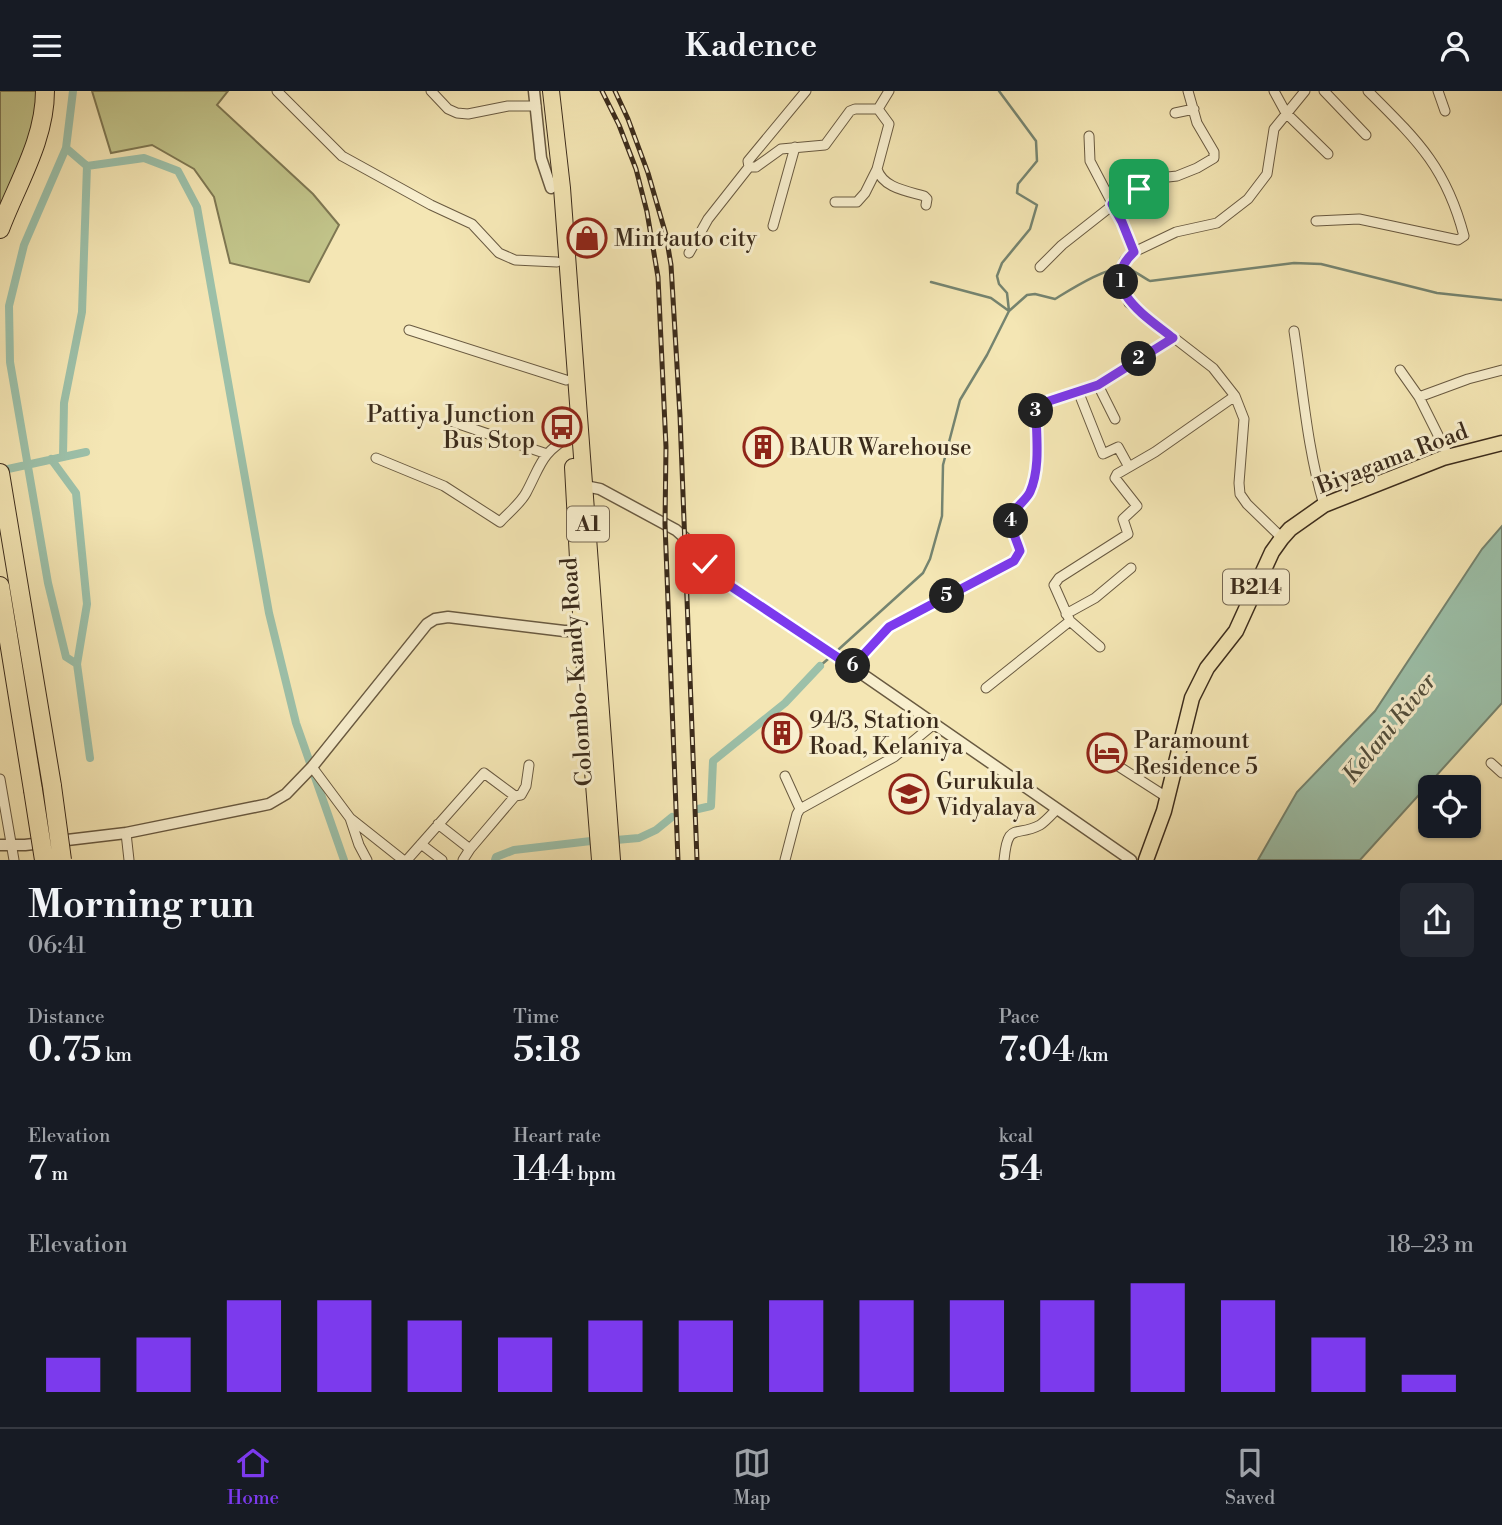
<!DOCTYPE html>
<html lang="en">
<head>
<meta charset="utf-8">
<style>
  body { margin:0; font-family:"Libre Bodoni",serif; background:#242831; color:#f1f3f6; height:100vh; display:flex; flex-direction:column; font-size:26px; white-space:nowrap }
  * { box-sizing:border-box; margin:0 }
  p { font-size:23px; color:#9ea1a6 }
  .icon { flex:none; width:38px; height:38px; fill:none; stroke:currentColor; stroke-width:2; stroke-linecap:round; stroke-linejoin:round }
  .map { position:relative; height:769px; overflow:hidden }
  .panel { display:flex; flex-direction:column; background:#171b24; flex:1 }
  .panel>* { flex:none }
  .fabs { position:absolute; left:1418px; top:684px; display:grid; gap:14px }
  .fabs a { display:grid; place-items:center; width:63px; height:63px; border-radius:10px; background:#171b24; box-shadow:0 2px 5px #0004; font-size:35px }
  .pin { position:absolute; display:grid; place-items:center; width:60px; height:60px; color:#fff; margin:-30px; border-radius:14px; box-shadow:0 4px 10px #0006 }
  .km { position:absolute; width:35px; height:35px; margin:-18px; border-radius:50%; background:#222; color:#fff; font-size:19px; line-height:35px; text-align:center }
  .round { display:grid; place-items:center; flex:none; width:74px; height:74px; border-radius:10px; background:#242831 }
  .head { display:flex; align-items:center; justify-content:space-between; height:119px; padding:0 28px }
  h1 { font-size:38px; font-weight:600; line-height:52px }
  .stats { display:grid; grid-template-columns:repeat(3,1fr); gap:10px; height:119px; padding:7px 28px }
  .stats div { display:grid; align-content:center }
  .stats b { font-size:35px; font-weight:600 }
  .stats small { font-size:19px; font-weight:400 }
  .stats p { font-size:19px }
  .chart { height:196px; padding:14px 28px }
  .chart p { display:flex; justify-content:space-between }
  .chart svg { width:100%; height:126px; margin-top:7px; stroke:#7c3aed; stroke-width:6 }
  header { display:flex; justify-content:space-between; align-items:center; height:91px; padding:0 28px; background:#171b24; font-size:32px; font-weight:600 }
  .tabs { display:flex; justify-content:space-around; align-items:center; height:98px; border-top:2px solid #363941; background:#171b24; font-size:19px; color:#9ea1a6 }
  .tabs a { display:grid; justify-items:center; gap:4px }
  .tabs .on { color:#7c3aed }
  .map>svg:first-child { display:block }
  .green { fill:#c1c389; stroke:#7e7752; stroke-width:2 }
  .water { fill:#9cc0a9; stroke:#758470; stroke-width:2 }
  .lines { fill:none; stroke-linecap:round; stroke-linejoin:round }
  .stream { stroke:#758470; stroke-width:2.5 }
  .canal { stroke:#9cc0a9; stroke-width:8 }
  .minor-casing { stroke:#695a41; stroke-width:11 }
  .tertiary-casing { stroke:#695a41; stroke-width:13 }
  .primary-casing { stroke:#3b2b1b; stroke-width:17 }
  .trunk-casing { stroke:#3b2b1b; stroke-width:18 }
  .motorway-casing { stroke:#3b2b1b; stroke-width:20 }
  .minor { stroke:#f8efce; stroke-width:9 }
  .tertiary { stroke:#f8efce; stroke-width:10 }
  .primary { stroke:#f4e6b4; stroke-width:14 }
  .trunk { stroke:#f4e6b4; stroke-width:16 }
  .motorway { stroke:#f4e6b4; stroke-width:18 }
  .rail-casing { stroke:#3b2b1b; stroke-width:5 }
  .rail { stroke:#f8efce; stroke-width:2.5; stroke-dasharray:8; stroke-linecap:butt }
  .motorway-bridge-casing { stroke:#3b2b1b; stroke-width:20; stroke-linecap:butt }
  .motorway-bridge { stroke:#f4e6b4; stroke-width:18 }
  .route-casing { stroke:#fff; stroke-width:14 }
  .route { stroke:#7c3aed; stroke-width:9 }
  .labels { text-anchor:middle; stroke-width:6; stroke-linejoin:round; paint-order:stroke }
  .shield { fill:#f8efce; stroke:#746651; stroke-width:2 }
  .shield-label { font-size:21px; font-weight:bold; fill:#3b2b1b }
  .poi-label { font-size:23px; fill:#3b2b1b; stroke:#f8efce; text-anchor:start }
  .street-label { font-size:23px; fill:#3b2b1b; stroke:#f8efce }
  .water-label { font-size:24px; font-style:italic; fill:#53503e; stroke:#f8efce }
</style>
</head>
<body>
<header><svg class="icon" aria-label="menu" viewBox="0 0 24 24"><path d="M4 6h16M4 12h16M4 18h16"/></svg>Kadence<svg class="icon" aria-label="person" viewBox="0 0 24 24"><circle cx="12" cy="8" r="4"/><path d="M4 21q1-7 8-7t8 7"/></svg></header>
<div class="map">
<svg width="1502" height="769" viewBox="0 0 1502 769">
  <rect width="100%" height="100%" fill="#f4e6b4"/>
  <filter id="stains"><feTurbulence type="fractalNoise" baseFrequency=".00286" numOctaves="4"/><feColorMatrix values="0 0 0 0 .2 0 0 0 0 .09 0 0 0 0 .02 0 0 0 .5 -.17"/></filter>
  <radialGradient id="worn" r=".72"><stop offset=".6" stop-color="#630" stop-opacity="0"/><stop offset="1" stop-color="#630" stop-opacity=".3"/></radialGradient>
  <path class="green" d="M 0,0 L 40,0 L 38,21 L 0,128 Z
    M 92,0 L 228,0 L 217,14 L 313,103 L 339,134 L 309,191 L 230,172 L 214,106 L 194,78 L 152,54 L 111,62 Z"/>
  <path class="water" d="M 1502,435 L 1502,612 L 1360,769 L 1258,769 L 1297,701 L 1375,620 L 1482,458 Z"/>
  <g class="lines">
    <path class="stream" d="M 999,0 L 1036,50 L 1037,70 L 1018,93 L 1017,102 L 1037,114 L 1030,138 L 1002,172 L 997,185 L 999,193 L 1007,202 L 1009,220
      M 931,191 L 991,207 L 1009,220
      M 839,558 L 923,482 L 930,468 L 942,425 L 943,374 L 960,309 L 987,264 L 1009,220 L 1027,204 L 1035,203 L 1055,208 C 1070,199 1109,174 1126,177 C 1134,179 1142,186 1150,190 L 1294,172 L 1321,173 L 1437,202 L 1502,209
      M 820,575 L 828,568"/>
    <path class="canal" d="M 73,0 L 66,57 L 87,75 L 144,67 L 178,80 L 197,116 L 269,522 L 296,632 L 344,769
      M 66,57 L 24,154 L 9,215 L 10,271 L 48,492 L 66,566 L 77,573
      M 63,365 L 64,312 L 82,221 L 87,75
      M 51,368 L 76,402 L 87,513 L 77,573 L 90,667
      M 8,378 L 86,361
      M 698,718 L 711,715 L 713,670 L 785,612 L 820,575
      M 616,749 L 639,747 L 656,739 L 672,726
      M 495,769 L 496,766 L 514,759 L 591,750"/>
    <g class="minor-casing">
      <path id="minor" d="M 277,0 L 342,65 L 431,114 L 472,133 L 499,162 L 515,169 L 557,171
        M 431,0 L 448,18 L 457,22 L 468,23 L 508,15 L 536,15
        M 806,0 L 748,70 L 749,76 L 756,76 L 781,58 L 825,54 L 850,20 L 855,18 L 878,18
        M 1274,0 L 1286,22 L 1328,63
        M 1324,0 L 1366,44
        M 1438,0 L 1445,20
        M 878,18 L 889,33 L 877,78 C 883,97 907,100 924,105 L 927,108 L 926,114
        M 878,18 L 889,0
        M 1175,22 L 1194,18
        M 1089,45 L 1090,70 L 1122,131 L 1134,161
        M 835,111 L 857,111 L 865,102 L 877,78
        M 1316,130 L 1359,128 L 1458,149 L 1464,145 C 1446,76 1417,49 1368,0
        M 773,135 L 795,56
        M 689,162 L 708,128 L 749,76
        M 1040,176 L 1062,154 L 1123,106 L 1159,87 L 1177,85 L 1197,77 L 1214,67 L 1214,61 L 1197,32 L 1188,0
        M 409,239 L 566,289
        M 1294,240 C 1303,299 1307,357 1324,414
        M 1400,279 L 1419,306 L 1449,366
        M 1098,294 L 1115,328
        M 1078,300 L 1103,363 L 1118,356 L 1129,376
        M 1419,306 L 1468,288 L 1502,279
        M 450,330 L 547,363
        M 376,367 L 444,395 L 500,431 C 508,422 520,413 526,402 C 542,372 540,363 572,344
        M 1282,447 L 1247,413 L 1240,403 L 1239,392 L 1244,328 L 1235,305 L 1213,277 L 1129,212 L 1121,189 L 1124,170 L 1134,161 L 1176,141 L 1217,132 L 1248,108 L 1267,83 L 1274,38 L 1305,0
        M 1066,523 L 1095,507 L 1131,477
        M 1100,556 L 1070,530 L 1054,494 L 1059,487 L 1128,443 L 1123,428 L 1137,415 L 1115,387 L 1117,383 L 1155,361 L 1235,305
        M 852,576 L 889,536 L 1014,470 L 1020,460 C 1017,450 1010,437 1011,427 C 1012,418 1026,410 1030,401 C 1041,376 1036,344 1036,317 L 1040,313 L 1098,294 L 1173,247
        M 986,597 L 1070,530
        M 1491,672 L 1502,682
        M 1115,673 L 1168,707
        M 312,676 L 350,727 L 403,769
        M 785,685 L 800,718
        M 0,688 L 14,769
        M 350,727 L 359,754 L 367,769
        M 438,733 L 470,758
        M 126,742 L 129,769
        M 421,753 L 442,769
        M 407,769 L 484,682 L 515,705 L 521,704 L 526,695 L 529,674
        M 463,769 L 470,758 L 515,705
        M 785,769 L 797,723 L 800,718 L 894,666 L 934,633
        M 1004,769 C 1008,729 1016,747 1040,734 C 1046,730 1052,723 1057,718"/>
    </g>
    <g class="tertiary-casing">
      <path id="tertiary" d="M 534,0 L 541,67 L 551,97
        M 580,394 L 600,398 L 676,439 L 685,447 L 714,484 L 852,576 L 1131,769
        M 0,754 L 25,754 L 126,742 L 269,713 L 286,703 L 312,676 L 427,533 L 435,528 L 448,526 L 564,540 L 587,540"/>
    </g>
    <g class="primary-casing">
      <path id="primary" d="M 1146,769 L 1164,720 L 1192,607 L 1207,577 L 1236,540 L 1272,461 L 1282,447 L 1290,438 L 1324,414 L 1443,367 L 1502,352"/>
    </g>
    <g class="trunk-casing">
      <path id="trunk" d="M 551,0 L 562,97 L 612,769
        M 573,376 L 582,541 L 600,769"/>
    </g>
    <g class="motorway-casing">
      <path id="motorway" d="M 0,138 C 17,93 45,49 45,0
        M 0,382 L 52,695
        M 0,495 L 33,699"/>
    </g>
    <use href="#minor" class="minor"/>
    <use href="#tertiary" class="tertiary"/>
    <use href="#primary" class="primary"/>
    <use href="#trunk" class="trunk"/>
    <use href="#motorway" class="motorway"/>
    <g class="rail-casing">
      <path id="rail" d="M 602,0 L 619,34 L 636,78 L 647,121 L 658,186 L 666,356 L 665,433 L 678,769
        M 615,0 L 628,28 L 648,82 L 666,144 L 671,174 L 680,325 L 697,769"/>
    </g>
    <use href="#rail" class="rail"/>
    <g class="motorway-bridge-casing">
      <path id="motorway-bridge" d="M 52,695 L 62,769
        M 33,699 L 44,769"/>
    </g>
    <use href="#motorway-bridge" class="motorway-bridge"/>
  </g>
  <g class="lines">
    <g class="route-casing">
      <path id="route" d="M 705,473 L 714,484 L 852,576 L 889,536 L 1014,470 L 1020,460 C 1017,450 1010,437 1011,428 C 1012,418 1026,410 1030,401 C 1041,376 1036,344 1036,317 L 1040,313 L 1098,294 L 1173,247 C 1147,226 1096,196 1134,161 L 1122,131 L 1112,113 L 1139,98"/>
    </g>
    <use href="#route" class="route"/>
  </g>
  <defs>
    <g id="shop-ring" transform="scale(2.0125)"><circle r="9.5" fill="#f8efce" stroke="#8f2418" stroke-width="1.5"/><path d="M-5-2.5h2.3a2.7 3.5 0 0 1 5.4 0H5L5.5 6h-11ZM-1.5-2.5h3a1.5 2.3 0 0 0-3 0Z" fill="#8f2418"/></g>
    <g id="bus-ring" transform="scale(2.0125)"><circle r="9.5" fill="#f8efce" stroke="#8f2418" stroke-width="1.5"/><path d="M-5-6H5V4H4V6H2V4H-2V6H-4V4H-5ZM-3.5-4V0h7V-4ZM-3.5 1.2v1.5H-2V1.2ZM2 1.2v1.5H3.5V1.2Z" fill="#8f2418"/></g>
    <g id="building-ring" transform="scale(2.0125)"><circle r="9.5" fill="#f8efce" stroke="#8f2418" stroke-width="1.5"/><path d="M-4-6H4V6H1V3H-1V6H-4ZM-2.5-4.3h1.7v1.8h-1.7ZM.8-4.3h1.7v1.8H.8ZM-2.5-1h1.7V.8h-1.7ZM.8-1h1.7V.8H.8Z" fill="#8f2418"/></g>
    <g id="hotel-ring" transform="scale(2.0125)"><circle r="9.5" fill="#f8efce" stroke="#8f2418" stroke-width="1.5"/><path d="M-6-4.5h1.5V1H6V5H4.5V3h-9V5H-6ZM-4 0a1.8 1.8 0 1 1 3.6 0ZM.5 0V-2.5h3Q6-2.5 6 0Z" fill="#8f2418"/></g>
    <g id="school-ring" transform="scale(2.0125)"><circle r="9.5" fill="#f8efce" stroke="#8f2418" stroke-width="1.5"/><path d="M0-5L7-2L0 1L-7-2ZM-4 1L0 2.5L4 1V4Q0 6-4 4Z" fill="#8f2418"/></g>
  </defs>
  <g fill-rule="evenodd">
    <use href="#shop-ring" x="587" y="147"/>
    <use href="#bus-ring" x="562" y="336"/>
    <use href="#building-ring" x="763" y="356"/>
    <use href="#building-ring" x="782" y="642"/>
    <use href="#hotel-ring" x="1107" y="662"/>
    <use href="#school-ring" x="909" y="703"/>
  </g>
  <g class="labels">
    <g class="shield">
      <rect x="567" y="415.5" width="42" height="35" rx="5"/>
      <rect x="1223" y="478.5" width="66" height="35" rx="5"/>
    </g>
    <g class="shield-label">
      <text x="588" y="440">A1</text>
      <text x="1256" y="503">B214</text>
    </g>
    <g class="poi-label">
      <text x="614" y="155">Mint auto city</text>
      <text x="535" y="331" text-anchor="end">Pattiya Junction<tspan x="535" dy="26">Bus Stop</tspan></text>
      <text x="790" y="364">BAUR Warehouse</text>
      <text x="809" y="637">94/3, Station<tspan x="809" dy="26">Road, Kelaniya</tspan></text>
      <text x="1134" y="657">Paramount<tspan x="1134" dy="26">Residence 5</tspan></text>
      <text x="936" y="698">Gurukula<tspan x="936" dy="26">Vidyalaya</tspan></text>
    </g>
    <g class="street-label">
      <text transform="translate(1392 367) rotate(-21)" y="8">Biyagama Road</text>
      <text transform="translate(576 581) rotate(-94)" y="8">Colombo-Kandy Road</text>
    </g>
    <g class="water-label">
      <text transform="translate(1389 637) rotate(-51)" y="8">Kelani River</text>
    </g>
  </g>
  <rect width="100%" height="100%" filter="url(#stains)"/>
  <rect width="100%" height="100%" fill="url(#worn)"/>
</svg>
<div class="fabs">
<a><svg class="icon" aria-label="locate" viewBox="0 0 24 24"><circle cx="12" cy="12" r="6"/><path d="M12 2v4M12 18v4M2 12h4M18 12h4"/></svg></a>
</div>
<div class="pin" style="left:1139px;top:98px;background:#1e9e55"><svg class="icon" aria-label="arrive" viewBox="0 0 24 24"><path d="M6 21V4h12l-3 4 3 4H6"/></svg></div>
<div class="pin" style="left:705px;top:473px;background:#d93025"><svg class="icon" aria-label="check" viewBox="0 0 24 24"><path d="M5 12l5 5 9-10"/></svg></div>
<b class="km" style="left:1121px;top:191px">1</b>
<b class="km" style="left:1139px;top:268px">2</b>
<b class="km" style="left:1036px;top:320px">3</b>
<b class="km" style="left:1011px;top:430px">4</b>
<b class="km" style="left:947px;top:505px">5</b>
<b class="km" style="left:853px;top:575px">6</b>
</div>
<section class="panel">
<div class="head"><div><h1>Morning run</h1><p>06:41</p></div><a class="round"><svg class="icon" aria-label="share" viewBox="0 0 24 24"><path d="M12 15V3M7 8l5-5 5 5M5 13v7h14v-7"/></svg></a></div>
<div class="stats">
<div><p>Distance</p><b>0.75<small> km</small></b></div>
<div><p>Time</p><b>5:18</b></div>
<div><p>Pace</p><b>7:04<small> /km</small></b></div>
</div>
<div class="stats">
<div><p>Elevation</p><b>7<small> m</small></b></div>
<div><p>Heart rate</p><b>144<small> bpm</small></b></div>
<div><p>kcal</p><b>54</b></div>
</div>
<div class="chart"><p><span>Elevation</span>18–23 m</p>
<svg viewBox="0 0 160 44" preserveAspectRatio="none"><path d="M5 44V32M15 44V25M25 44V12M35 44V12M45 44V19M55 44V25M65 44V19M75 44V19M85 44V12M95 44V12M105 44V12M115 44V12M125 44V6M135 44V12M145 44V25M155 44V38"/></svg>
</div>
</section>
<nav class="tabs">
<a class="on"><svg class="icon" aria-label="home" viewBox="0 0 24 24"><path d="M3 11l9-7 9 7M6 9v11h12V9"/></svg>Home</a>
<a><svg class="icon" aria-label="map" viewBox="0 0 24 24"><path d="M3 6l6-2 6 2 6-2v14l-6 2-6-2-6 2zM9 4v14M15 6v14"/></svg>Map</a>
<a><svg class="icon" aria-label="saved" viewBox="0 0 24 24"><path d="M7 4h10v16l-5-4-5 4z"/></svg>Saved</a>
</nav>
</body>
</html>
